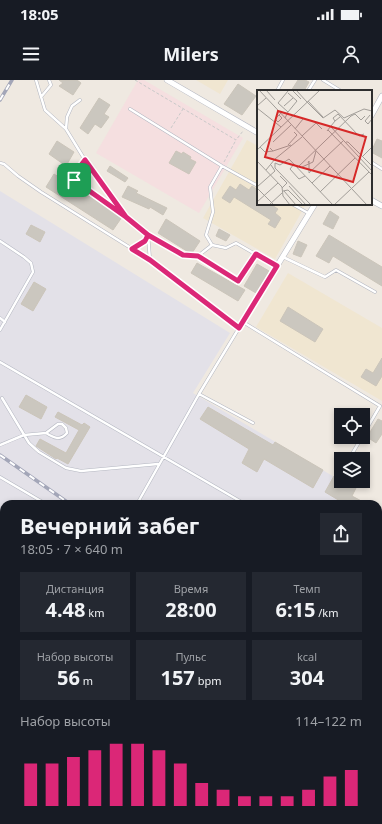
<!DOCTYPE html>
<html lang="ru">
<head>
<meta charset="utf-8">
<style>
  body { margin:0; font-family:"Noto Sans",sans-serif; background:#242831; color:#f1f3f6; height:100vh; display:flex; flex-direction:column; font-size:15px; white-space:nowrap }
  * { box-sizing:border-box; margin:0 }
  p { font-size:13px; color:#9ea1a6 }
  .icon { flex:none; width:22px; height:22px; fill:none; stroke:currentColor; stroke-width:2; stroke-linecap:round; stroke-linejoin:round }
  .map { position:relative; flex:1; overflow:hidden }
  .side { position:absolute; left:0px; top:420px; width:382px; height:324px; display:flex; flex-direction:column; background:#171b24; border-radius:12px 12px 0 0; box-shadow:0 2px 6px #0003 }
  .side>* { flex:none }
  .tools { position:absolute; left:334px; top:328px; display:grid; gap:8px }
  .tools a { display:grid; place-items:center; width:36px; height:36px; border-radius:0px; background:#171b24; box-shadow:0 2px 6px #0003; font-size:20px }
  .pin { position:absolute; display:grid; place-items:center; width:34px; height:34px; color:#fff; margin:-17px; border-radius:8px; box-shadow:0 2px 6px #0006 }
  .round { display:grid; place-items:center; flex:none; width:42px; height:42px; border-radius:0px; background:#242831 }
  .head { display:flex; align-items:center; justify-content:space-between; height:68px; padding:0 20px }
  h1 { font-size:22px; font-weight:700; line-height:30px }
  .stats { display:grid; grid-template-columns:repeat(3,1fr); gap:6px; height:68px; padding:4px 20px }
  .stats div { display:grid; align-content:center; border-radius:0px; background:#242831; text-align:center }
  .stats b { font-size:20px; font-weight:700 }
  .stats small { font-size:11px; font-weight:400 }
  .stats p { font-size:11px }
  .chart { height:112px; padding:8px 20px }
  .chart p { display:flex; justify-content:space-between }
  .chart svg { width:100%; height:72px; margin-top:4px; stroke:#db2777; stroke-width:6 }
  .status { display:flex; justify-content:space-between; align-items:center; height:28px; padding:0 20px; background:#171b24; direction:ltr }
  .status svg { height:11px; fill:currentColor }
  header { display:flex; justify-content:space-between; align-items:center; height:52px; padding:0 20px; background:#171b24; font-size:18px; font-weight:700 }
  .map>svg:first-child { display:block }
  .industrial { fill:#e3e1e8 }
  .education { fill:#f0e6d1 }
  .medical { fill:#f5dfe0 }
  .building { fill:#cbc7bf; stroke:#cbc5ba }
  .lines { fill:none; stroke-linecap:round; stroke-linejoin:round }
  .lane-casing { stroke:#b4b7c1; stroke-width:3.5 }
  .street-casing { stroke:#b4b7c1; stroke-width:6 }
  .path { stroke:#c9c9c9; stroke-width:1; stroke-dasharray:3 2; stroke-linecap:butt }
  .lane { stroke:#fff; stroke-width:2.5 }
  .street { stroke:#fff; stroke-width:5 }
  .rail-casing { stroke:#a3a6b8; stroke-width:3.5 }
  .rail { stroke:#fff; stroke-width:2; stroke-dasharray:6; stroke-linecap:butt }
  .route-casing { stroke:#fff; stroke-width:8 }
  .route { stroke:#db2777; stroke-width:5 }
  .inset-road { fill:none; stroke:#a29e99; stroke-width:1 }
  .view { fill:#d62828; fill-opacity:0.15; stroke:#d62828; stroke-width:2 }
  .inset-edge { fill:none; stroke:#2e2e2e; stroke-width:2 }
</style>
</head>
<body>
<div class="status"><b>18:05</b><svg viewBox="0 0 49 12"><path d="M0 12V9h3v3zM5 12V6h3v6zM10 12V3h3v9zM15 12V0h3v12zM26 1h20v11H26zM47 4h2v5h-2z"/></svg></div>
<header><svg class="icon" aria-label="menu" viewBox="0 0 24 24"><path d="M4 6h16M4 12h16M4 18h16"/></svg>Milers<svg class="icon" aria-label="person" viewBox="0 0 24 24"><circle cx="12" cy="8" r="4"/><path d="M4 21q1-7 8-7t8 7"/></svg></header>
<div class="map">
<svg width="382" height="744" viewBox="0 0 382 744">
  <rect width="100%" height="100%" fill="#efe9e1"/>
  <path class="industrial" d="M 0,111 L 230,253 L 193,313 L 341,401 L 356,408 L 352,416 L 367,424 L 4,424 L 4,740 L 378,740 L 378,431 L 382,433 L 382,744 L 0,744 Z"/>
  <path class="education" d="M 196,0 L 228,0 L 220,14 Z
    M 247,60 L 258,66 L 258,124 L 306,124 L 275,179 L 203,138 Z
    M 288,193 L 382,248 L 382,321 L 256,247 Z"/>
  <path class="medical" d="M 138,0 L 144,0 L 243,58 L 199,133 L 96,73 Z"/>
  <path class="building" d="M 59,0 L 77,0 L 81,3 L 73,15 L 59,6 L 63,3 Z
    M 298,0 L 305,0 L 309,2 L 304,11 L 291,11 Z
    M 238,4 L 256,16 L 242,35 L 224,24 Z
    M 99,18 L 110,25 L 104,34 L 109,37 L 101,48 L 95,44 L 88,54 L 80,48 Z
    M 377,59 L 382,61 L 382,78 L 371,72 Z
    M 57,61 L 74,72 L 66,86 L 49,74 Z
    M 176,71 L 182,74 L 183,72 L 191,77 L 190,79 L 196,82 L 189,94 L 169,83 Z
    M 110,86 L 128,98 L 125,102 L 107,91 Z
    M 54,94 L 122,137 L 113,150 L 46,107 Z
    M 240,104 L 249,110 L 252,106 L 258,110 L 258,124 L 270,124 L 278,129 L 275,133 L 281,138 L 275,148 L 268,144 L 271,140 L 234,117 L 230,123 L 222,118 L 230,106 L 236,110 Z
    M 128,106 L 138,111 L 136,113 L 167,128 L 163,135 L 150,127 L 149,129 L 122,117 Z
    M 330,131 L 339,137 L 333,149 L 323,144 Z
    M 166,139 L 200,161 L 192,173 L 190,173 L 158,153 Z
    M 31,145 L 45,152 L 40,162 L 26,154 Z
    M 219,149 L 230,155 L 226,161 L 216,156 Z
    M 329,155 L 382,187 L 382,206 L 333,176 L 329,183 L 316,176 Z
    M 298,161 L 307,165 L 301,177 L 293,174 Z
    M 197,183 L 245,210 L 238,221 L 191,193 Z
    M 257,184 L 269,191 L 256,213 L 244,206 Z
    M 34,202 L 46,209 L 33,231 L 21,224 Z
    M 288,227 L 323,249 L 315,262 L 280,241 Z
    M 382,278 L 382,296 L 376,306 L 361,297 L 366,289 L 373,293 Z
    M 26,315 L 47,327 L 41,339 L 19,327 Z
    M 208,327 L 273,365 L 275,362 L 323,390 L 313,408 L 264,379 L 257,392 L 242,383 L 249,369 L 200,339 Z
    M 58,332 L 82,345 L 84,343 L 90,347 L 68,384 L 57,378 L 56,379 L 36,366 L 40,359 L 66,373 L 79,350 L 55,337 Z
    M 378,339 L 382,341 L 382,354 L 376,363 L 367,357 Z
    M 334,396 L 341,400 L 341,401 L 343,401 L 356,408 L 352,416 L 367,424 L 345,424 L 325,412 Z"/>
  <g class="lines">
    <g class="lane-casing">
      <path id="lane" d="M 36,0 L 45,30 L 66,49
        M 323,0 L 341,11
        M 277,11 L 283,0
        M 308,11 L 315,0
        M 41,17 L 51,5 L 49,0
        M 80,20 L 72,26 L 67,37 L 66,49 L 85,80 L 126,137 L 148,155 L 150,180
        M 130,29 L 222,86 L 258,106
        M 85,80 L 73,96 L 74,100 L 124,135
        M 371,82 L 382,89
        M 0,83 L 4,84 L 18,96 L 41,112 L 150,180 L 239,248 L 199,314 L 137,424
        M 292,124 L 308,133
        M 0,161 L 24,177 L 31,183 L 33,192 L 0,250
        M 212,165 L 206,155 L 213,132 L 210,107 L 222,86
        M 132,169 L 145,161 L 148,155 L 183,175 L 198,176 L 238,201 L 256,174
        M 198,176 L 212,165 L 226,168 L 236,163 L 276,186
        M 283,177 L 325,197 L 336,190 L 375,212
        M 0,238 L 5,242
        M 243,242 L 380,326 L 363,355
        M 0,282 L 245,424
        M 199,314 L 253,343
        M 2,318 L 29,363 L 39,372 L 66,388 L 81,391 L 158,384
        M 0,365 L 24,355 L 46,353 L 58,344 L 62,344 L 66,348 L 67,353 C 60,361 54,358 46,353
        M 349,379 L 362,357
        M 0,397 L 46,424
        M 378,450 L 382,452
        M 0,487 L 4,489
        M 378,503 L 382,505
        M 0,594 L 4,597
        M 0,653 L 4,646
        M 378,679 L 382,672
        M 378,705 L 382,711
        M 173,744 L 175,740
        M 203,744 L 206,740
        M 230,744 L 232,740"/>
    </g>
    <g class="street-casing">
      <path id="street" d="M 167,0 L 258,53
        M 371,36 L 382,16
        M 371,120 L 382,126
        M 239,248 L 315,124"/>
    </g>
    <path class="path" d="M 135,0 L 236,60 L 243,51
      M 171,48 L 183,29
      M 224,82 L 236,60"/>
    <use href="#lane" class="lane"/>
    <use href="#street" class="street"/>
    <g class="rail-casing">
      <path id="rail" d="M 0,20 L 12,0
        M 0,375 L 70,424
        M 0,557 L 4,559
        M 350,744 L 350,740"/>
    </g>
    <use href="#rail" class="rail"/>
  </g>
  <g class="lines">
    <g class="route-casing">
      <path id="route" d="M 74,100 L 126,137 L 148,155 L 145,161 L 132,169 L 150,180 L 239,248 L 277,186 L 256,174 L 238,201 L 198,176 L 183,175 L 148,155 L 126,137 L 85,80 L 73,96 L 74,100"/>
    </g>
    <use href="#route" class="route"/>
  </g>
  <g transform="translate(257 10)">
    <rect width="115" height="115" fill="#efe9e1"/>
    <path class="inset-road" d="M 2,0 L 110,115M 9,0 L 18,10M 35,0 L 44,9M 39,0 L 50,12M 31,3 L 40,11 L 31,22M 51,11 L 66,27M 50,12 L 66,28M 0,16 L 9,8M 27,16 L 36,8M 0,18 L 24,37M 22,25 L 25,28 L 21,32 L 18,29 L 24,23M 113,25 L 108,31 L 111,34 L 115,29M 83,27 L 78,31 L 76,28 L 81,24 L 102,46 L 107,44M 28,28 L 31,22 L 21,13 L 31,1M 66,28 L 78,20 L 87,28 L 107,19 L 115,21M 74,37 L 115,81M 38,39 L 46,29M 71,40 L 115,85M 70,41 L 78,31M 45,46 L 59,33 L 65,39M 16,52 L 34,35M 89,52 L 91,52 L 115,76M 31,55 L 40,45 L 37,42M 3,57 L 8,62 L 16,61M 13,58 L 16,61 L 34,55M 0,60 L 63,0M 106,66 L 115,57M 0,71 L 25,97 L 26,106 L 33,115M 51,73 L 52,71 L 52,83 L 86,51M 37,74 L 33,79 L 42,89 L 48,86M 45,77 L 56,72 L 59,61M 40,78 L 94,26 L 98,24 L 104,30 L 108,26M 9,80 L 18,69 L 45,47M 23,86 L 30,93 L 25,98M 55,93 L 73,76M 32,96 L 49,115M 0,97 L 18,81 L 14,75M 0,98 L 17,115M 26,101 L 31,100 L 46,115M 27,101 L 39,115M 63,102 L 98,68M 0,112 L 21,93M 12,115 L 25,103M 54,115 L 18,78 L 18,73 L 23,75 L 32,69 L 76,115M 77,115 L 112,82"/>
    <path class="view" d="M 21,21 L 109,47 L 96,92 L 8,67 Z"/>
    <rect width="115" height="115" class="inset-edge"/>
  </g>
</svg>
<div class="tools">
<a><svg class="icon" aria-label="locate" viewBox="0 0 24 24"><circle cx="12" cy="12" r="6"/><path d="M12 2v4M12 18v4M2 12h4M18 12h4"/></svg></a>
<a><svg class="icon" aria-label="layers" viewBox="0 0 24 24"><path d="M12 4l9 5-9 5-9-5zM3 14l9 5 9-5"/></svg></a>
</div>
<div class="pin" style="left:74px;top:100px;background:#1e9e55"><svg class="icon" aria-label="arrive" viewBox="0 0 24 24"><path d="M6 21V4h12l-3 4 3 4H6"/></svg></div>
<section class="side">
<div class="head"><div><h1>Вечерний забег</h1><p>18:05 · 7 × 640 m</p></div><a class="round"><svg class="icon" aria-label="share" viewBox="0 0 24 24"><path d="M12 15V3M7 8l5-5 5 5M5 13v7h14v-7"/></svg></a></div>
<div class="stats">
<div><p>Дистанция</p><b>4.48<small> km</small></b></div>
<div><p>Время</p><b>28:00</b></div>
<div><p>Темп</p><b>6:15<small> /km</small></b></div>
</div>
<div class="stats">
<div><p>Набор высоты</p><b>56<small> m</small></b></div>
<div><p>Пульс</p><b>157<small> bpm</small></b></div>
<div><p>kcal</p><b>304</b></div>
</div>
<div class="chart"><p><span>Набор высоты</span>114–122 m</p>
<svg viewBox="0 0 160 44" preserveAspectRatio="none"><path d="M5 44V18M15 44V18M25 44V14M35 44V10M45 44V6M55 44V6M65 44V10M75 44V18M85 44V30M95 44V34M105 44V38M115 44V38M125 44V38M135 44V34M145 44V26M155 44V22"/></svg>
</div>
</section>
</div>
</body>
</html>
